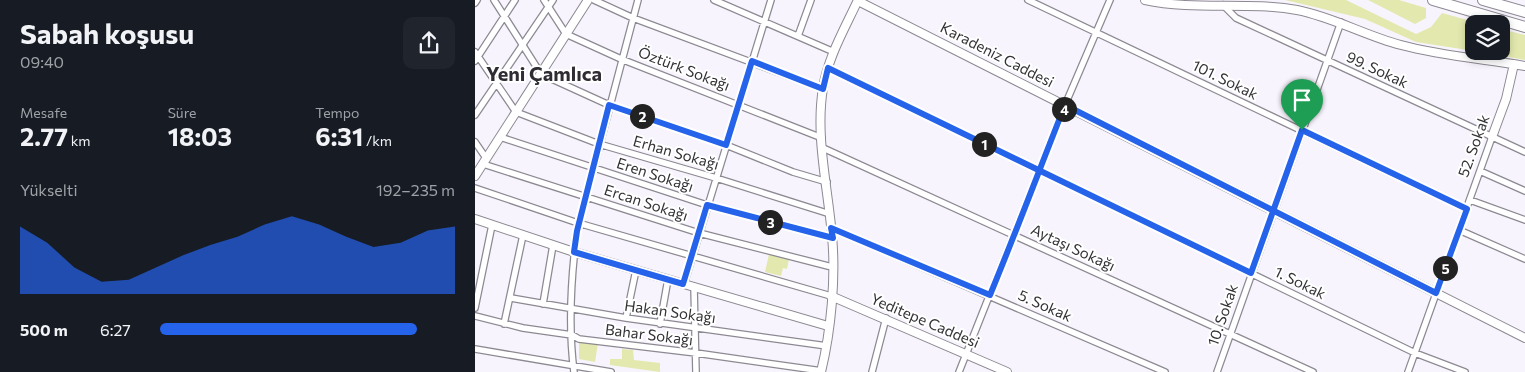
<!DOCTYPE html>
<html lang="tr">
<head>
<meta charset="utf-8">
<style>
  body { margin:0; font-family:Commissioner,sans-serif; background:#20242c; color:#f1f3f6; height:100vh; display:flex; flex-direction:column; font-size:19px; white-space:nowrap }
  * { box-sizing:border-box; margin:0 }
  p { font-size:16px; color:#9ea1a6 }
  .icon { flex:none; width:28px; height:28px; fill:none; stroke:currentColor; stroke-width:2; stroke-linecap:round; stroke-linejoin:round }
  .map { position:relative; flex:1; overflow:hidden }
  .drawer { display:flex; flex-direction:column; background:#171b24; width:475px }
  .drawer>* { flex:none }
  .buttons { position:absolute; left:990px; top:15px; display:grid; gap:10px }
  .buttons a { display:grid; place-items:center; width:45px; height:45px; border-radius:10px; background:#171b24; box-shadow:0 2px 8px #0003; font-size:25px }
  .pin { position:absolute; display:grid; place-items:center; width:42px; height:42px; color:#fff; margin:-51px -21px; border-radius:50% 50% 50% 0; rotate:-45deg; box-shadow:0 0 5px #0007 }
  .pin .icon { rotate:45deg }
  .km { position:absolute; width:25px; height:25px; margin:-12px; border-radius:50%; background:#222; color:#fff; font-size:14px; line-height:25px; text-align:center }
  .round { display:grid; place-items:center; flex:none; width:52px; height:52px; border-radius:10px; background:#20242c }
  .overview { display:flex; align-items:center; justify-content:space-between; height:85px; padding:0 20px }
  h1 { font-size:28px; font-weight:700; line-height:38px }
  .stats { display:grid; grid-template-columns:repeat(3,1fr); gap:8px; height:85px; padding:5px 20px }
  .stats div { display:grid; align-content:center }
  .stats b { font-size:25px; font-weight:700 }
  .stats small { font-size:14px; font-weight:400 }
  .stats p { font-size:14px }
  .chart { height:140px; padding:10px 20px }
  .chart p { display:flex; justify-content:space-between }
  .chart svg { width:100%; height:90px; margin-top:5px; fill:#2563eb; opacity:.7 }
  ul { padding:0 20px; list-style:none; font-size:16px }
  li { display:grid; grid-template-columns:80px 60px 1fr; align-items:center; height:38px }
  li i { height:12px; border-radius:6px; background:#2563eb }
  main { display:flex; flex:1; min-height:0 }
  .map>svg:first-child { display:block }
  .green { fill:#e3e9ae }
  .lines { fill:none; stroke-linecap:round; stroke-linejoin:round }
  .street-casing { stroke:#8d8992; stroke-width:8 }
  .secondary-casing { stroke:#8d8992; stroke-width:10 }
  .highway-casing { stroke:#8d8992; stroke-width:12 }
  .street { stroke:#fff; stroke-width:5.5 }
  .secondary { stroke:#fff; stroke-width:8 }
  .highway { stroke:#fff; stroke-width:10 }
  .route-casing { stroke:#fff; stroke-width:10 }
  .route { stroke:#2563eb; stroke-width:6 }
  .labels { text-anchor:middle; stroke-width:4; stroke-linejoin:round; paint-order:stroke }
  .street-label { font-size:15px; fill:#333135; stroke:#fff }
  .district-label { font-size:20px; font-weight:bold; fill:#2f2c33; stroke:#fff }
</style>
</head>
<body>
<main>
<section class="drawer">
<div class="overview"><div><h1>Sabah koşusu</h1><p>09:40</p></div><a class="round"><svg class="icon" aria-label="share" viewBox="0 0 24 24"><path d="M12 15V3M7 8l5-5 5 5M5 13v7h14v-7"/></svg></a></div>
<div class="stats">
<div><p>Mesafe</p><b>2.77<small> km</small></b></div>
<div><p>Süre</p><b>18:03</b></div>
<div><p>Tempo</p><b>6:31<small> /km</small></b></div>
</div>
<div class="chart"><p><span>Yükselti</span>192–235 m</p>
<svg viewBox="0 0 160 44" preserveAspectRatio="none"><path d="M0 44V11L10 19L20 31L30 38L40 37L50 31L60 25L70 20L80 16L90 10L100 6L110 10L120 16L130 21L140 19L150 13L160 11V44z"/></svg>
</div>
<ul>
<li><b>500 m</b>6:27<i style="width:87%"></i></li>
</ul>
</section>
<div class="map">
<svg width="1050" height="372" viewBox="0 0 1050 372">
  <rect width="100%" height="100%" fill="#f8f4fd"/>
  <path class="green" d="M 810,0 L 871,0 L 941,34 L 956,27 L 967,13 L 1007,24 L 999,24 L 999,51 L 941,42 L 890,19 Z
    M 893,0 L 924,0 L 951,8 L 951,18 L 940,24 Z
    M 1026,29 L 1050,35 L 1050,60 L 1001,51 L 1026,51 Z
    M 294,254 L 314,259 L 312,269 L 308,268 L 306,276 L 290,272 Z
    M 104,341 L 123,343 L 120,362 L 104,359 Z
    M 147,349 L 158,350 L 159,360 L 185,363 L 185,372 L 135,365 L 135,359 L 147,359 Z"/>
  <g class="lines">
    <g class="street-casing">
      <path id="street" d="M 19,0 L 66,74 L 134,105 L 251,145 L 318,172 L 352,182
        M 69,0 L 91,34 L 146,59 L 347,138
        M 119,0 L 158,18 L 348,89
        M 239,0 L 359,52
        M 553,0 L 991,209
        M 0,3 L 2,0
        M 748,5 L 761,18 L 1050,152
        M 323,36 L 336,0
        M 0,52 L 41,112 L 124,144 L 241,178 L 355,214
        M 0,61 L 40,0
        M 353,68 L 940,353 L 990,372
        M 0,115 L 78,0
        M 25,137 L 232,205 L 358,238
        M 0,142 L 11,158
        M 348,148 L 838,372
        M 8,164 L 224,233 L 357,267
        M 1005,171 L 1050,191
        M 0,188 L 103,223 L 356,296
        M 995,200 L 1050,220
        M 356,228 L 690,372
        M 984,230 L 1050,259
        M 209,284 L 296,0
        M 219,287 L 221,372
        M 36,298 L 151,318 L 352,346
        M 68,304 L 78,245
        M 0,308 L 17,225
        M 0,316 L 48,328 L 97,335 L 104,339 L 221,353 L 347,371
        M 151,318 L 161,270
        M 29,324 L 48,235
        M 185,324 L 193,279
        M 0,349 L 136,372
        M 99,372 C 93,326 96,277 102,231 L 163,0
        M 397,372 L 411,318
        M 484,372 L 590,105 L 635,0
        M 742,372 L 866,22
        M 933,372 L 1017,137"/>
    </g>
    <g class="secondary-casing">
      <path id="secondary" d="M 670,0 C 720,11 772,1 822,10 C 858,17 891,36 926,45 C 967,56 1009,59 1050,66
        M 383,1 L 1050,338
        M 1017,137 L 1031,99 L 1039,64
        M 0,176 L 113,0
        M 0,219 L 99,252 L 353,326
        M 356,296 L 532,372
        M 346,372 C 356,331 361,278 357,236 C 353,188 340,136 348,88 C 353,57 370,28 383,0"/>
    </g>
    <g class="highway-casing">
      <path id="highway" d="M 958,0 L 1050,27
        M 1008,0 L 1050,12"/>
    </g>
    <use href="#street" class="street"/>
    <use href="#secondary" class="secondary"/>
    <use href="#highway" class="highway"/>
  </g>
  <g class="lines">
    <g class="route-casing">
      <path id="route" d="M 827,130 L 776,273 L 353,68 L 348,89 L 277,61 L 251,145 L 134,105 L 102,231 L 99,252 L 208,284 L 232,205 L 358,238 L 356,228 L 515,295 C 541,232 565,168 590,105 C 714,168 838,231 961,293 L 992,209 L 827,130"/>
    </g>
    <use href="#route" class="route"/>
  </g>
  <g class="labels">
    <g class="street-label">
      <text transform="translate(522 55) rotate(27)" y="5">Karadeniz Caddesi</text>
      <text transform="translate(209 69) rotate(21)" y="5">Öztürk Sokağı</text>
      <text transform="translate(902 70) rotate(25)" y="5">99. Sokak</text>
      <text transform="translate(750 80) rotate(26)" y="5">101. Sokak</text>
      <text transform="translate(999 146) rotate(-70)" y="5">52. Sokak</text>
      <text transform="translate(201 153) rotate(16)" y="5">Erhan Sokağı</text>
      <text transform="translate(180 175) rotate(18)" y="5">Eren Sokağı</text>
      <text transform="translate(171 203) rotate(18)" y="5">Ercan Sokağı</text>
      <text transform="translate(598 248) rotate(25)" y="5">Aytaşı Sokağı</text>
      <text transform="translate(825 283) rotate(26)" y="5">1. Sokak</text>
      <text transform="translate(570 306) rotate(24)" y="5">5. Sokak</text>
      <text transform="translate(195 312) rotate(8)" y="5">Hakan Sokağı</text>
      <text transform="translate(748 315) rotate(-71)" y="5">10. Sokak</text>
      <text transform="translate(450 321) rotate(23)" y="5">Yeditepe Caddesi</text>
      <text transform="translate(174 335) rotate(7)" y="5">Bahar Sokağı</text>
    </g>
    <g class="district-label">
      <text x="69" y="81">Yeni Çamlıca</text>
    </g>
  </g>
</svg>
<div class="buttons">
<a><svg class="icon" aria-label="layers" viewBox="0 0 24 24"><path d="M12 4l9 5-9 5-9-5zM3 14l9 5 9-5"/></svg></a>
</div>
<div class="pin" style="left:827px;top:130px;background:#1e9e55"><svg class="icon" aria-label="arrive" viewBox="0 0 24 24"><path d="M6 21V4h12l-3 4 3 4H6"/></svg></div>
<b class="km" style="left:509px;top:144px">1</b>
<b class="km" style="left:167px;top:116px">2</b>
<b class="km" style="left:295px;top:222px">3</b>
<b class="km" style="left:589px;top:109px">4</b>
<b class="km" style="left:970px;top:268px">5</b>
</div>
</main>
</body>
</html>
